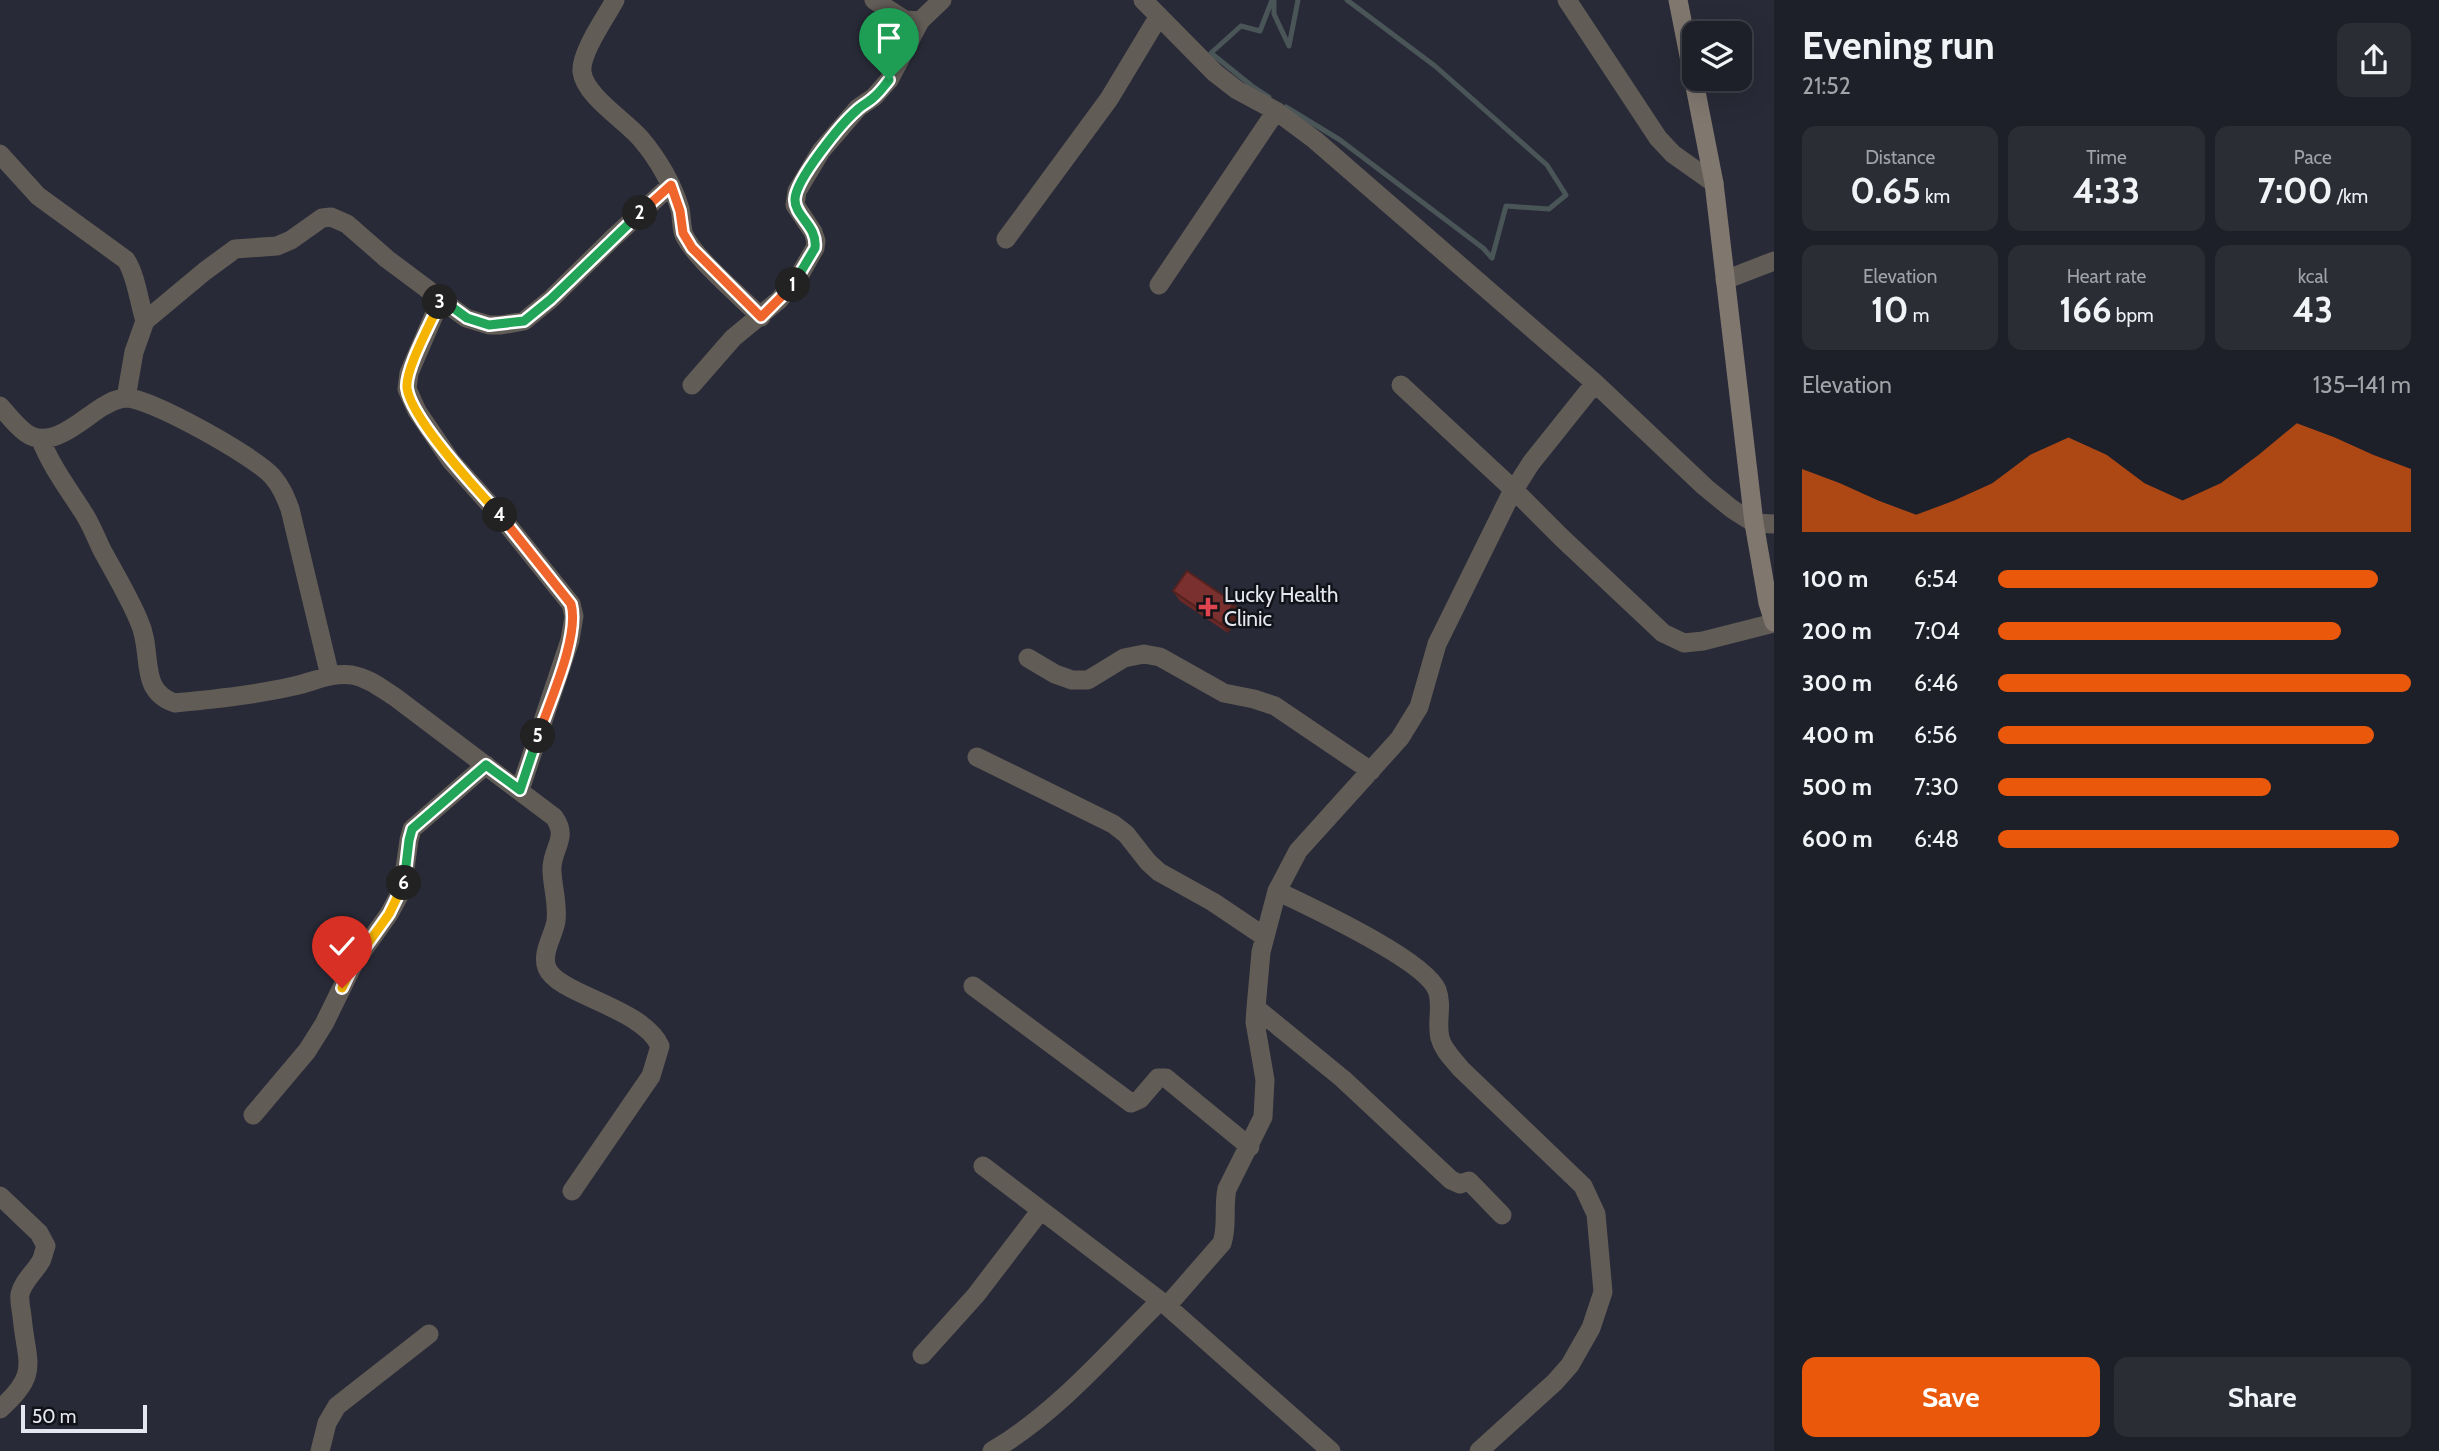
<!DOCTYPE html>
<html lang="en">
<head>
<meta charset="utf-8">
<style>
  body { margin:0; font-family:Cabin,sans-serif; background:#2b2d35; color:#f1f3f6; height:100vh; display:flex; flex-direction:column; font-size:26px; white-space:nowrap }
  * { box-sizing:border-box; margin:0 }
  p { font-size:23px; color:#a1a3a8 }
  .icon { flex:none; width:38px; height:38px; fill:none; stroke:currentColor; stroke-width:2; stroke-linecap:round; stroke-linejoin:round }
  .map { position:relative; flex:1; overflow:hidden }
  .panel { display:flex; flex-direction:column; background:#1e2029; width:665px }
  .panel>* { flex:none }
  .tools { position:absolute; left:1682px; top:21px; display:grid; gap:14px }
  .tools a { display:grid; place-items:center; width:70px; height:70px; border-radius:14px; background:#1e2029; box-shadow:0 7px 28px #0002,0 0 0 2px #3c3e46; font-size:35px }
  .scale { position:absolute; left:21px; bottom:18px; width:126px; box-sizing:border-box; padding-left:7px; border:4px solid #e5e7f0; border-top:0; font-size:19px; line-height:24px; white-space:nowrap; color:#e5e7f0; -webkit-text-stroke:5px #121319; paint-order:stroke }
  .pin { position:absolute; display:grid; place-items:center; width:60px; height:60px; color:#fff; margin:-72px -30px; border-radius:50% 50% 50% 0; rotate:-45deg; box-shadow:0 0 7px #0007 }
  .pin .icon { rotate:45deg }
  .km { position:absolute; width:35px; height:35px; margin:-18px; border-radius:50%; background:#222; color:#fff; font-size:19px; line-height:35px; text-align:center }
  .round { display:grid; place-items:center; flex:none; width:74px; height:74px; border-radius:14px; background:#2b2d35 }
  .headline { display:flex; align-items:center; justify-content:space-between; height:119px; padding:0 28px }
  h1 { font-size:38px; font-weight:700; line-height:52px }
  .stats { display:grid; grid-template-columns:repeat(3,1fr); gap:10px; height:119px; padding:7px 28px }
  .stats div { display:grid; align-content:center; border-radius:14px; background:#2b2d35; text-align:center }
  .stats b { font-size:35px; font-weight:700 }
  .stats small { font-size:19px; font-weight:400 }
  .stats p { font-size:19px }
  .chart { height:196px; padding:14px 28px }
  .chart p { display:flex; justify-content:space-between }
  .chart svg { width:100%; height:126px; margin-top:7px; fill:#ea580c; opacity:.7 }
  .primary-button { display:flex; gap:14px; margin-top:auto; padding:14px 28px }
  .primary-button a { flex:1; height:80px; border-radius:14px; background:#ea580c; color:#fff; font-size:28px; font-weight:700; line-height:80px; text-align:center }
  .primary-button a+a { background:#2b2d35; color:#f1f3f6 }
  ul { padding:0 28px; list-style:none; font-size:23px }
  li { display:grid; grid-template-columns:112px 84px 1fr; align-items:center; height:52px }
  li i { height:18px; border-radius:9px; background:#ea580c }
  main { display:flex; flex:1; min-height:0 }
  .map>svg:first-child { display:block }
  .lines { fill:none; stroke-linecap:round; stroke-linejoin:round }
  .stream { stroke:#4a5557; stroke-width:5 }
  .minor { stroke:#625c57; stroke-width:19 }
  .secondary { stroke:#80776f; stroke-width:19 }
  .wall { fill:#682928 }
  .shaded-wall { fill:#552220 }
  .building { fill:#79302e; stroke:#552220; stroke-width:2 }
  .split-1-casing { stroke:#fff; stroke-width:14 }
  .split-2-casing { stroke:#fff; stroke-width:14 }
  .split-3-casing { stroke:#fff; stroke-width:14 }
  .split-4-casing { stroke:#fff; stroke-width:14 }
  .split-5-casing { stroke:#fff; stroke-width:14 }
  .split-6-casing { stroke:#fff; stroke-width:14 }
  .split-7-casing { stroke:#fff; stroke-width:14 }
  .split-1 { stroke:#22a559; stroke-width:9 }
  .split-2 { stroke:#f0652b; stroke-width:9 }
  .split-3 { stroke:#22a559; stroke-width:9 }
  .split-4 { stroke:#f5b400; stroke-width:9 }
  .split-5 { stroke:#f0652b; stroke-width:9 }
  .split-6 { stroke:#22a559; stroke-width:9 }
  .split-7 { stroke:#f5b400; stroke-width:9 }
  .health-dot { fill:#e0444e; stroke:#121319; stroke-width:2.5 }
  .labels { text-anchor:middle; stroke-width:5; stroke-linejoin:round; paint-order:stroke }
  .poi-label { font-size:21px; fill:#e5e7f0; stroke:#121319; text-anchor:start }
</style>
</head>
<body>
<main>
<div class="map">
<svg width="1774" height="1451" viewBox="0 0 1774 1451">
  <rect width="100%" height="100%" fill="#282a37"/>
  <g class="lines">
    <path class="stream" d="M 1274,0 L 1274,14 L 1289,46 L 1298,0
      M 1347,0 L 1435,66 L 1547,165 L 1566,195 L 1549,209 L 1506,206 L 1492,258
      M 1269,97 L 1252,86 L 1211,53 L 1241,26 L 1260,31 L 1272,0
      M 1286,107 L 1340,140 L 1483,248 L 1492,258"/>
    <path class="minor" d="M 615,0 C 606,17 580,53 582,72 C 585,96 626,121 641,139 C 658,159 673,185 680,209 C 682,218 681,227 684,235 C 695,258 741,297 761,317
      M 874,0 L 905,20 L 920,21 L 942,0
      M 1143,0 L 1215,73 L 1237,90 L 1276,111 L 1315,140 L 1595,383 L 1705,487 L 1732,509 L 1754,523 L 1774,524
      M 1567,0 L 1658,138 L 1673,154 L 1714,183
      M 0,154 L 38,196 L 126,260 C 136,275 139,302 145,321
      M 1006,239 L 1109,99 L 1159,16
      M 1725,280 L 1774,261
      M 1159,285 L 1276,111
      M 441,299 L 409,373 L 407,389 L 417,411 L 451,461 L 502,518 L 571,604 L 574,616 L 570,640 L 520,790
      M 692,385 L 733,338 L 779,300 L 799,276 L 815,248 L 816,241 L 813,232 L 795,205 L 797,191 L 821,151 L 858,108 L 874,97 L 889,80 L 920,21
      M 1401,385 L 1514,490 L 1562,538 L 1663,633 L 1684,643 L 1703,641 L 1774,623
      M 126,398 L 134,352 L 145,321 L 205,271 L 235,249 L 277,246 L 291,240 L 322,218 L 331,217 L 347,224 L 387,259 L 466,318 L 489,325 L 501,325 L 524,321 L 551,299 L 613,238 L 671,185
      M 0,406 C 8,415 16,426 26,433 C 51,451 81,420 102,407 C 109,403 117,398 127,398 C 152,399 254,456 272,476 C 281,486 285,496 290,509 L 330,676
      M 40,438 C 51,466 67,487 83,512 C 91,524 96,538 102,550 C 115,574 129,597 139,621 C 154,653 137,690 175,703 C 214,699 255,695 294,686 C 313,682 332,672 352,675 C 369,678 382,689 395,697 L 554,817 C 570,839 550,849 552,872 C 553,889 558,904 556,921 C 554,935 541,953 547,968 C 558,995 642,1007 660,1046 L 651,1076 L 572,1191
      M 1028,658 L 1055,674 L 1072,680 L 1088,680 L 1124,658 L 1144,654 L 1160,657 L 1224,693 L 1254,699 L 1275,706 L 1371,771
      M 977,757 L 1113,824 L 1126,834 L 1148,862 L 1159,872 L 1213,902 L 1265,937
      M 1277,891 C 1310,907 1424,959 1437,990 C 1443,1006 1436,1021 1440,1038 C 1443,1050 1453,1059 1461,1069 L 1583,1186 L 1596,1214 L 1603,1292 L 1591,1328 L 1570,1365 L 1555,1382 L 1479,1451
      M 973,986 L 1131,1103 L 1140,1099 L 1158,1078 L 1166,1078 L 1250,1147
      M 1256,1008 L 1343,1079 L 1451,1180 L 1460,1184 L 1469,1181 L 1502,1215
      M 253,1115 L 307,1051 L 324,1024 L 354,963 L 389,914 L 402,890 L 409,840 L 412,829 L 486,765
      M 983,1166 L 1167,1306 L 1331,1451
      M 0,1196 L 39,1233 L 46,1246 C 44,1251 43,1257 41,1261 C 34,1273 23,1281 20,1294 C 19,1300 21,1309 22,1316 C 26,1363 41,1373 0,1409
      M 1167,1306 L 1222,1243 C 1228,1226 1223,1207 1227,1189 L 1263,1117 L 1265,1080 L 1255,1022 L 1256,1008 L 1261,952 L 1277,891 L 1298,851 L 1400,738 L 1419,707 L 1437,644 L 1510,496 L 1531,463 L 1595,383
      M 922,1355 L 976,1295 L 1041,1210
      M 320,1451 L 327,1423 L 337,1406 L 429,1334
      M 992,1451 C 1057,1413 1107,1353 1160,1301"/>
    <path class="secondary" d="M 1678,0 L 1714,183 L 1754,523 L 1768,603 L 1774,622"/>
  </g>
  <path class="wall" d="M 1173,591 L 1234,603 L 1241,613 L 1228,633 L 1180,601 Z"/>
  <path class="shaded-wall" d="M 1234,603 L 1241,613 L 1228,633 L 1221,624 Z"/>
  <path class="building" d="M 1187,571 L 1234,603 L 1221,624 L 1173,591 Z"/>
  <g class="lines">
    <g class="split-1-casing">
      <path id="split-1" d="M 793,285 L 815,248 C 818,226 794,216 795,199 C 796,179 841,124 857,110 C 862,105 869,102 874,97 C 880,92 884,86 889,80"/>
    </g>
    <g class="split-2-casing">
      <path id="split-2" d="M 640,213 L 671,185 L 680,211 L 683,233 L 692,248 L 761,317 L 793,285"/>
    </g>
    <g class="split-3-casing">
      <path id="split-3" d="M 440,302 L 441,299 L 467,318 L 489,325 L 524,321 L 551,299 L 640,213"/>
    </g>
    <g class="split-4-casing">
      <path id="split-4" d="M 440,302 C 432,321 405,369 407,388 C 411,419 478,491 500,515"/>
    </g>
    <g class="split-5-casing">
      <path id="split-5" d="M 500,515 L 571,604 C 580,636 549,703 538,736"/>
    </g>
    <g class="split-6-casing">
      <path id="split-6" d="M 404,883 L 409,840 L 412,829 L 486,765 L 520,790 L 538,736"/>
    </g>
    <g class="split-7-casing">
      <path id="split-7" d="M 342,988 L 354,963 L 389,914 L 404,883"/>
    </g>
    <use href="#split-1" class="split-1"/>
    <use href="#split-2" class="split-2"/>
    <use href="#split-3" class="split-3"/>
    <use href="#split-4" class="split-4"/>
    <use href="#split-5" class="split-5"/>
    <use href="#split-6" class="split-6"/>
    <use href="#split-7" class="split-7"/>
  </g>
  <path class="health-dot" d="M1204.5 596.5h7v7h7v7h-7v7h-7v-7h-7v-7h7z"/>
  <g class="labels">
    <g class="poi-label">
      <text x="1224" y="602">Lucky Health<tspan x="1224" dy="24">Clinic</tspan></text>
    </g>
  </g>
</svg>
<div class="tools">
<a><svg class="icon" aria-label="layers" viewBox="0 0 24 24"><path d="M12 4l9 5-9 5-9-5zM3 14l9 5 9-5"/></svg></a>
</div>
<div class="scale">50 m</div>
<div class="pin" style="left:889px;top:80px;background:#1e9e55"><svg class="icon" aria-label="arrive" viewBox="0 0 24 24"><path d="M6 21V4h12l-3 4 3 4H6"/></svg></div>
<div class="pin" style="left:342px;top:988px;background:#d93025"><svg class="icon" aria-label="check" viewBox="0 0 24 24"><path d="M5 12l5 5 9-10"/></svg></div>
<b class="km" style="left:793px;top:285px">1</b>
<b class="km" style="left:640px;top:213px">2</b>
<b class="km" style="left:440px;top:302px">3</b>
<b class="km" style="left:500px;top:515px">4</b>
<b class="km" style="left:538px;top:736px">5</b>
<b class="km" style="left:404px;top:883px">6</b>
</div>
<section class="panel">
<div class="headline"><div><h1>Evening run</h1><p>21:52</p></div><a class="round"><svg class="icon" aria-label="share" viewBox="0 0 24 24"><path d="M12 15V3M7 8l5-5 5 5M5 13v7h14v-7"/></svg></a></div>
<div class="stats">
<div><p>Distance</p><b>0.65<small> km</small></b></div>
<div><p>Time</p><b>4:33</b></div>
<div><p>Pace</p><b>7:00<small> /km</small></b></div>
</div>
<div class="stats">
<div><p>Elevation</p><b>10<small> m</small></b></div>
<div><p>Heart rate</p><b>166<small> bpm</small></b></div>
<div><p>kcal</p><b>43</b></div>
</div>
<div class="chart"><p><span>Elevation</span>135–141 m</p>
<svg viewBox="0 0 160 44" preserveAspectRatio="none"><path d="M0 44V22L10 27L20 33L30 38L40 33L50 27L60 17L70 11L80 17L90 27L100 33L110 27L120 17L130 6L140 11L150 17L160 22V44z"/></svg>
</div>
<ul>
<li><b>100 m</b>6:54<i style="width:92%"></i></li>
<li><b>200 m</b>7:04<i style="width:83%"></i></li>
<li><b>300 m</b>6:46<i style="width:100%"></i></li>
<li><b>400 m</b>6:56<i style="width:91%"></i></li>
<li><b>500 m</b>7:30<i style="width:66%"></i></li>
<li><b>600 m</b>6:48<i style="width:97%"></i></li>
</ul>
<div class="primary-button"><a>Save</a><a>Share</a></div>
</section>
</main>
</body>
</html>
